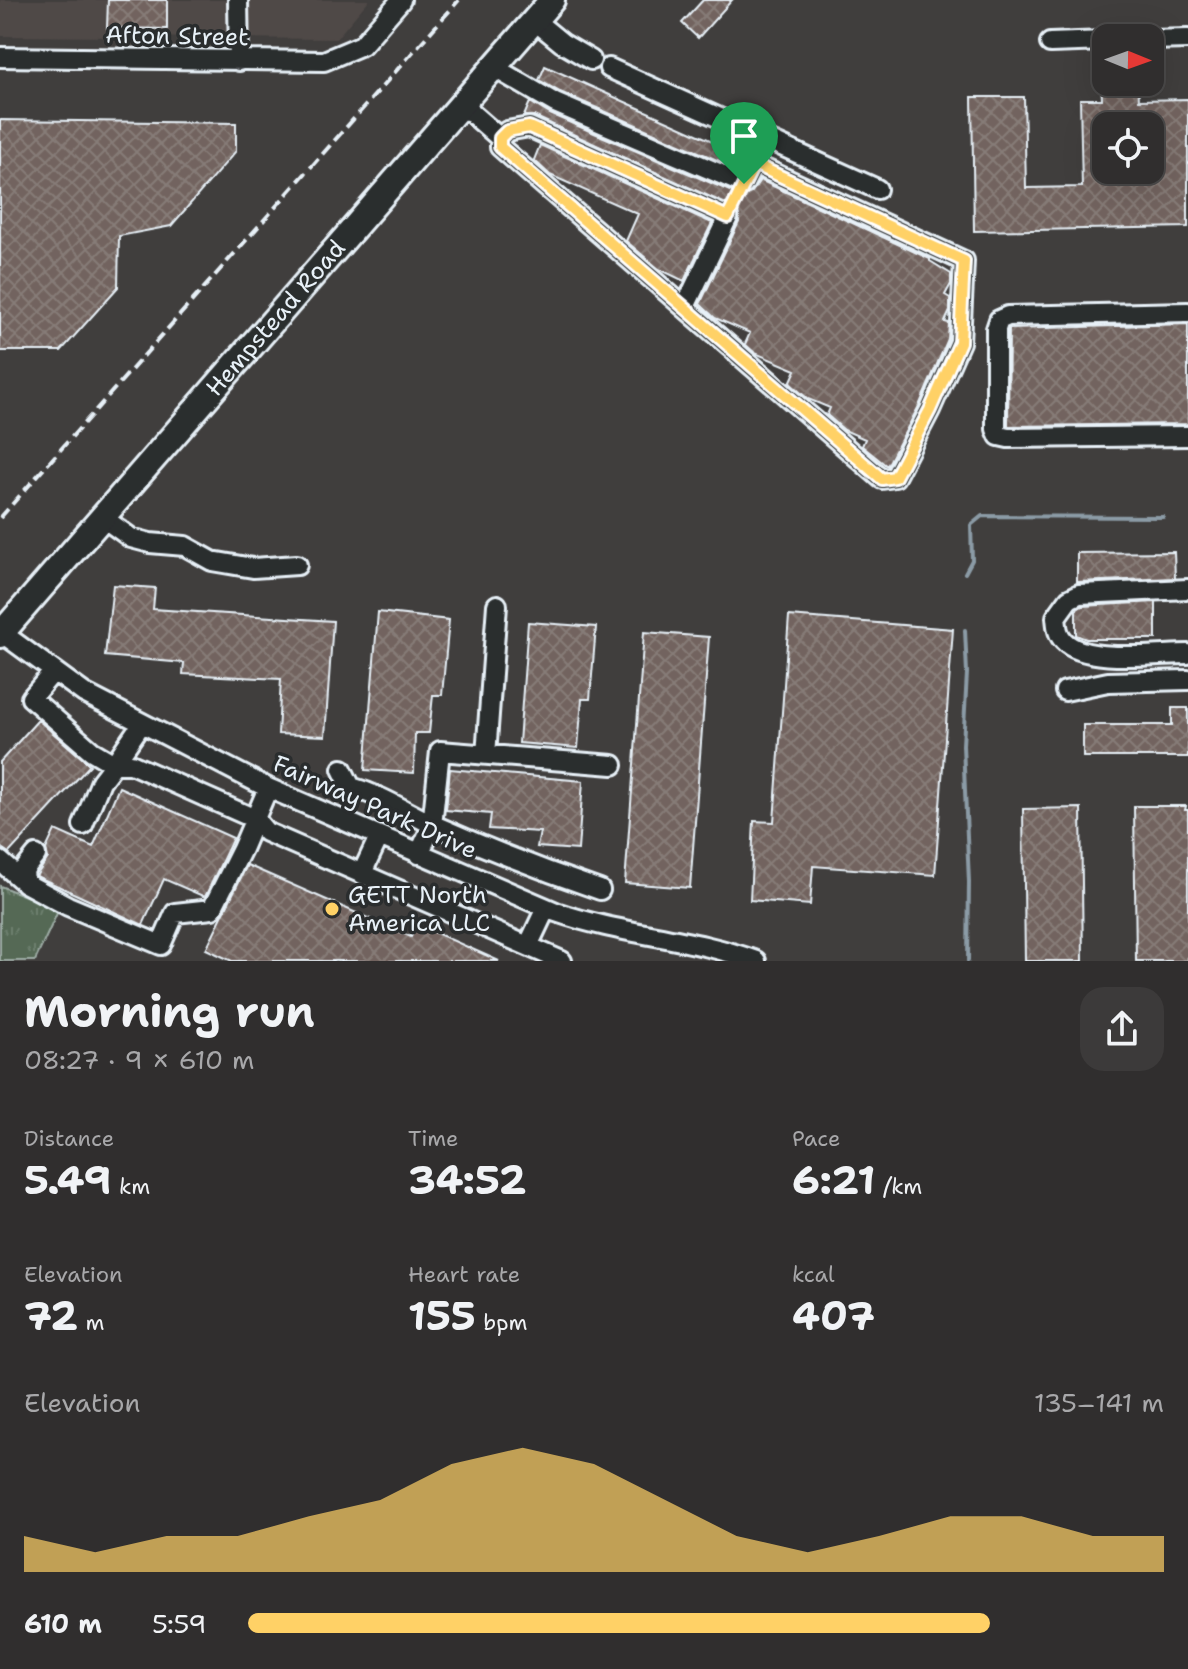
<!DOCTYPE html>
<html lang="en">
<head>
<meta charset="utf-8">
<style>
  body { margin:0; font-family:"Shantell Sans",sans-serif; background:#3c3a3a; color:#f1f3f6; height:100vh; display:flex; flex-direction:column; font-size:30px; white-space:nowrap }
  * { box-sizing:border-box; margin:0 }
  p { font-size:26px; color:#a8a8aa }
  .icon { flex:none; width:44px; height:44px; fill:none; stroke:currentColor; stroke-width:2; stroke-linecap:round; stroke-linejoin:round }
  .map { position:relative; height:961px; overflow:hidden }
  .panel { display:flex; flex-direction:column; background:#302e2e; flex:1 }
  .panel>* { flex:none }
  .needle { width:52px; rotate:91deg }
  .buttons { position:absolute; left:1092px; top:24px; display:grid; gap:16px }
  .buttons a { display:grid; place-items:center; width:72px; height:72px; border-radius:16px; background:#302e2e; box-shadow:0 8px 32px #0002,0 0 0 2px #4b4a4a; font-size:40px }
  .pin { position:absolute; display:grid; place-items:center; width:68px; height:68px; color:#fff; margin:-82px -34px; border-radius:50% 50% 50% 0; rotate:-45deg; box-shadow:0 0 8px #0007 }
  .pin .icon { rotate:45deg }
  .round { display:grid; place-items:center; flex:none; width:84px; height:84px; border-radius:24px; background:#3c3a3a }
  .head { display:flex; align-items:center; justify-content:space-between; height:136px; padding:0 24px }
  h1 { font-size:44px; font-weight:700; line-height:60px }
  .metrics { display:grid; grid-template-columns:repeat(3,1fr); gap:12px; height:136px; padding:8px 24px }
  .metrics div { display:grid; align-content:center }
  .metrics b { font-size:40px; font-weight:700 }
  .metrics small { font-size:22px; font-weight:400 }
  .metrics p { font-size:22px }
  .chart { height:224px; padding:16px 24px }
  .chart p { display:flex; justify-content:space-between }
  .chart svg { width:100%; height:144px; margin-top:8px; fill:#ffd166; opacity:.7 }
  ul { padding:0 24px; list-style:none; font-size:26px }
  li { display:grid; grid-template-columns:128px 96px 1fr; align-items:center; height:60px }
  li i { height:20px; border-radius:10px; background:#ffd166 }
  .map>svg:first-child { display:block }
  .built { fill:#4f4947 }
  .grass { fill:url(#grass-tufts); stroke:#9eada6; stroke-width:2 }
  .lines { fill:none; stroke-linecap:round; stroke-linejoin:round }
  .stream { stroke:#8b9ba6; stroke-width:4 }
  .building { fill:url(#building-cross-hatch); stroke:#e8f1f8; stroke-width:2; fill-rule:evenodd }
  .minor-casing { stroke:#e8f1f8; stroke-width:24 }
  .major-casing { stroke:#e8f1f8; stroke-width:30 }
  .minor { stroke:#2a2d2e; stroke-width:18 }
  .major { stroke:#2a2d2e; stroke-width:24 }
  .rail { stroke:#e8f1f8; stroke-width:4; stroke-dasharray:12 6; stroke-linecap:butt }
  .route-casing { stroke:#fff; stroke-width:16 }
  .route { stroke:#ffd166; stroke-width:10 }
  .poi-dot { fill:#ffd166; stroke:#2a2d2e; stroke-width:3 }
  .labels { text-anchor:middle; stroke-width:7; stroke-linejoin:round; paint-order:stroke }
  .street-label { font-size:24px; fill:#e8f1f8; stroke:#2a2d2e }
  .poi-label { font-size:24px; fill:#e8f1f8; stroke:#2a2d2e; text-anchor:start }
</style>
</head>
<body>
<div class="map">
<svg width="1188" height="961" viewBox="0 0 1188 961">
  <defs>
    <pattern id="grass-tufts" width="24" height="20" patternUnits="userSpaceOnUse" patternTransform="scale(2)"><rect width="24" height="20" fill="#546955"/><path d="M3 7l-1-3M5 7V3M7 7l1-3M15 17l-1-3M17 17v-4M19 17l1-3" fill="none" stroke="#6d7f6e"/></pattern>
    <pattern id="building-cross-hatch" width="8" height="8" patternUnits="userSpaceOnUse" patternTransform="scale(2)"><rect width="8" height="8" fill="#72645f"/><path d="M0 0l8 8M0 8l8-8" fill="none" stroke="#867b77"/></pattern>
  </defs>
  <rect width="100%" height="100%" fill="#403e3d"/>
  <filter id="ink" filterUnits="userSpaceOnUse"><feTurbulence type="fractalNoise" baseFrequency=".0125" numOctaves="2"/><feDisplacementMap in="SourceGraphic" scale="16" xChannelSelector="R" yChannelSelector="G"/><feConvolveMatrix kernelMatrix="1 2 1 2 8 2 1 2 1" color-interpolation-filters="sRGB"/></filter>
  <g filter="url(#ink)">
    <path class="built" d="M 0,0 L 369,0 L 336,39 L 0,36 Z"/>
    <path class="grass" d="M 0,886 L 59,909 L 35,961 L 0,961 Z"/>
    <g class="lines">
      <path class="stream" d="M 965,573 L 972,560 L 971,525 L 982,516 L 1163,517
        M 965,630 L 967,673 L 963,745 L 969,882 L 968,961"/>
    </g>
    <path class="building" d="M 108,0 L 167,0 L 167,29 L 107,28 Z
      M 703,0 L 732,0 L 698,38 L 682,23 Z
      M 545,66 L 746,156 L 738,169 L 560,92 L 539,80 Z
      M 1101,82 L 1138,82 L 1139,100 L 1188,99 L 1188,227 L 974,231 L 972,97 L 1024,97 L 1026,188 L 1082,187 L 1080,99 L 1102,99 ZM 1106,126 L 1150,126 L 1150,170 L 1106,170 Z
      M 530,102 L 550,114 L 739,195 L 751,193 L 760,180 L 930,259 L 930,261 L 951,274 L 951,284 L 945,295 L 950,298 L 950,311 L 945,322 L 949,323 L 948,339 L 919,406 L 887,466 L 862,446 L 865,439 L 844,430 L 827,415 L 830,408 L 808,399 L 790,383 L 796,370 L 755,353 L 745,344 L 750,333 L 715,318 L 700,304 L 739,222 L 737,210 L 534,116 L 524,116 Z
      M 0,120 L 236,123 L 236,151 L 171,226 L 119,236 L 118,287 L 61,351 L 0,351 Z
      M 540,145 L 712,223 L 684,281 L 659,269 L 626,241 L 638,214 L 550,175 L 534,160 Z
      M 1188,324 L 1188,424 L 1008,426 L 1009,329 Z
      M 1174,552 L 1175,578 L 1077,582 L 1077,553 Z
      M 113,585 L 155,588 L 153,609 L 333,621 L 325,736 L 278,734 L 281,679 L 183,674 L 184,663 L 105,656 Z
      M 1156,602 L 1156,639 L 1086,639 L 1076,635 L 1076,610 L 1082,606 Z
      M 378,612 L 449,620 L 442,695 L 433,695 L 429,733 L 415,733 L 414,773 L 365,770 Z
      M 789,616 L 953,629 L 935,875 L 813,866 L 810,905 L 750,900 L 754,821 L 774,822 Z
      M 528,622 L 596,627 L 590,699 L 582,699 L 578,748 L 519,743 Z
      M 644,632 L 709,637 L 690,888 L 625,883 Z
      M 1172,708 L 1188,708 L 1188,757 L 1083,757 L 1083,725 L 1172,725 Z
      M 38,720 L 90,765 L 9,853 L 0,847 L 0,762 Z
      M 450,769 L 583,781 L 578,850 L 537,847 L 540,832 L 489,829 L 491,814 L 446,810 Z
      M 119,787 L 233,838 L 205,897 L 164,879 L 143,925 L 36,876 L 48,858 L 46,849 L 55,830 L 93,847 Z
      M 1134,806 L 1186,806 L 1185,810 L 1188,810 L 1188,961 L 1136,961 Z
      M 1081,808 L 1083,961 L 1025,961 L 1023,809 Z
      M 247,865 L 411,937 L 416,924 L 499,961 L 232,961 L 206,949 Z"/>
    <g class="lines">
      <g class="minor-casing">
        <path id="minor" d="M 238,0 L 239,61
          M 534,20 L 562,43 L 591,60
          M 1150,40 L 1188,39
          M 1050,43 L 1106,41
          M 0,57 L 324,61 L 362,45 L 401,0
          M 609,68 L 877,189
          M 461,104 L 500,138 L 500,147 L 882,479 L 895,477 L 930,410 L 960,342 L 964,261 L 754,164 L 744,184 L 555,103 L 493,67
          M 500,138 L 507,131 L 529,127 L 728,217 L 685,307
          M 1188,312 L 1008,316 L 999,320 L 996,329 L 996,429 L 999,436 L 1008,438 L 1188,436
          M 102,517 L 131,538 L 150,543 L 185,546 L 212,561 L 253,568 L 297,565
          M 1188,589 L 1079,594 L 1069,599 L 1056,617 C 1057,626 1057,634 1064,641 C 1085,664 1158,654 1188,654
          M 2,633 L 84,693 L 268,788 L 556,912 C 622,935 691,937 756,961
          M 54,671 L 31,698 L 92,751 L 114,764 L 142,723
          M 1065,691 L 1108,682 L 1188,680
          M 486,755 L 497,605
          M 342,769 L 351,787 C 386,797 405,812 436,826 C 490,850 544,871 600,890
          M 83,825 L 101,781 L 114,764 L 131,764 L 255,819 L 266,832 L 562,961
          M 419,854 L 432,826 L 440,751 L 613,765
          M 36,855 L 24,870 L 25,883 L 68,906 L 161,945 L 175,913 L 212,909 L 242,849 L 268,788
          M 0,861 L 25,883
          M 362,873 L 379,837
          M 528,946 L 546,908"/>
      </g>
      <g class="major-casing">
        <g id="major">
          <path id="s1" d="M 0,635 L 552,0"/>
        </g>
      </g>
      <use href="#minor" class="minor"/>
      <use href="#major" class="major"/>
      <path class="rail" d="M 0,518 L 459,0"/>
    </g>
  </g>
  <g class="lines" filter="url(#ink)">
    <g class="route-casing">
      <path id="route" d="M 529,127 L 728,217 L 754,164 L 964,261 L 960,342 L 930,410 L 895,477 L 882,479 L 500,147 L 500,138 L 507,131 Z"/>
    </g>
    <use href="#route" class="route"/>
  </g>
  <circle class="poi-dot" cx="332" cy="909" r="8"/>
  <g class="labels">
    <g class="street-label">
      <text transform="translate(177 36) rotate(1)" y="8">Afton Street</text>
      <text dy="8" stroke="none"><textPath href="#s1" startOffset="420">Hempstead Road</textPath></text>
      <text transform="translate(375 807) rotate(24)" y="8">Fairway Park Drive</text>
    </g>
    <g class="poi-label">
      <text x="348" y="903">GETT North<tspan x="348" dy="28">America LLC</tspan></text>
    </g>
  </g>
</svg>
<div class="buttons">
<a><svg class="needle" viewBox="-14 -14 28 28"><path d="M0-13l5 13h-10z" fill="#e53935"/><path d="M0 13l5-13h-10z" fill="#a8a8aa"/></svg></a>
<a><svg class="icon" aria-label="locate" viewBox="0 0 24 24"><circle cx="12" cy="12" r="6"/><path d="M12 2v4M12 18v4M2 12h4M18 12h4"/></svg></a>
</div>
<div class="pin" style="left:744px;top:184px;background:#1e9e55"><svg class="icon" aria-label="arrive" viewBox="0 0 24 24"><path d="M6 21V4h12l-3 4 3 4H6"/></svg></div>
</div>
<section class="panel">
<div class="head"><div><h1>Morning run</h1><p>08:27 · 9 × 610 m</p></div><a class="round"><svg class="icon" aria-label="share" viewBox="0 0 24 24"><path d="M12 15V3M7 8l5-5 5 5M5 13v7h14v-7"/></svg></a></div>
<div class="metrics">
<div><p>Distance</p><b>5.49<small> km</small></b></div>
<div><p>Time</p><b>34:52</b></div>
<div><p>Pace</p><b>6:21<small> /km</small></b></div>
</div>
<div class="metrics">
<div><p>Elevation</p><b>72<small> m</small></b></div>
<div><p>Heart rate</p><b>155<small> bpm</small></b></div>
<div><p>kcal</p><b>407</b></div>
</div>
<div class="chart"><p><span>Elevation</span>135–141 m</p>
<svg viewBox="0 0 160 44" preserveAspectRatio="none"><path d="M0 44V33L10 38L20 33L30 33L40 27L50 22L60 11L70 6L80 11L90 22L100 33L110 38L120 33L130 27L140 27L150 33L160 33V44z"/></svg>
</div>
<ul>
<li><b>610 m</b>5:59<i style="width:81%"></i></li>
</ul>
</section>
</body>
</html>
